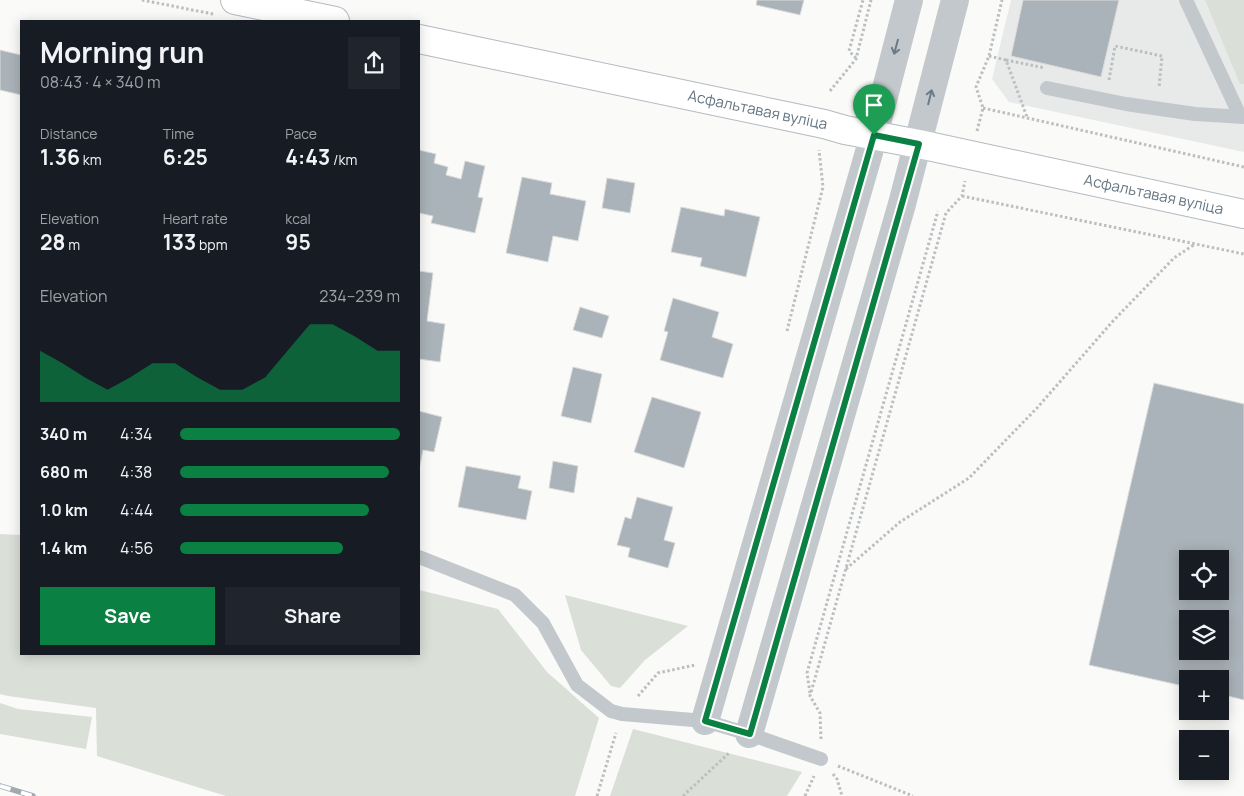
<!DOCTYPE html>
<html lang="en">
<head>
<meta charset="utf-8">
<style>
  body { margin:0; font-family:Manrope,sans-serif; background:#20242c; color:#f1f3f6; height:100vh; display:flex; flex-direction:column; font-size:19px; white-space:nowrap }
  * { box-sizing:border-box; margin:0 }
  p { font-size:16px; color:#9ea1a6 }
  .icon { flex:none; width:28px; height:28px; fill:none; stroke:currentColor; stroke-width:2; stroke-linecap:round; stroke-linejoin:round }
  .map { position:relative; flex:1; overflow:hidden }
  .sheet { position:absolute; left:20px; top:20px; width:400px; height:635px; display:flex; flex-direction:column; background:#171b24; border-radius:0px; box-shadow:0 2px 12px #0003 }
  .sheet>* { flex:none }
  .tools { position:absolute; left:1179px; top:550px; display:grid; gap:10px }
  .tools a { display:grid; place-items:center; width:50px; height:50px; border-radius:0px; background:#171b24; box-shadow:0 2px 12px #0003; font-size:25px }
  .pin { position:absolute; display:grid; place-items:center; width:42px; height:42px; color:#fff; margin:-51px -21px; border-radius:50% 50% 50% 0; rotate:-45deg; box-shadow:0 0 5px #0007 }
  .pin .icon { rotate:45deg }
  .round { display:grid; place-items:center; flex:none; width:52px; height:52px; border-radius:0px; background:#20242c }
  .head { display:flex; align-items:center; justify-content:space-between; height:85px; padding:0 20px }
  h1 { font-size:28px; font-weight:700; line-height:38px }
  .stats { display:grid; grid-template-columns:repeat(3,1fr); gap:8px; height:85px; padding:5px 20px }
  .stats div { display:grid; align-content:center }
  .stats b { font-size:21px; font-weight:700 }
  .stats small { font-size:14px; font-weight:400 }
  .stats p { font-size:14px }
  .chart { height:140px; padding:10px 20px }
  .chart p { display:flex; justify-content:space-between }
  .chart svg { width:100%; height:90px; margin-top:5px; fill:#0b8043; opacity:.7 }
  .primary-button { display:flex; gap:10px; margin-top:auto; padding:10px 20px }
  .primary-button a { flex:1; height:58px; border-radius:0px; background:#0b8043; color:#fff; font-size:20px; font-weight:700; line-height:58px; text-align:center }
  .primary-button a+a { background:#20242c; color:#f1f3f6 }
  ul { padding:0 20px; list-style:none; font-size:16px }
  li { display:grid; grid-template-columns:80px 60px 1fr; align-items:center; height:38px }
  li i { height:12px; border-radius:6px; background:#0b8043 }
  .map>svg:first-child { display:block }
  .built { fill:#e8e9e9 }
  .green { fill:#dadfd7 }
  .building { fill:#aab3b9; stroke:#dcdcda; fill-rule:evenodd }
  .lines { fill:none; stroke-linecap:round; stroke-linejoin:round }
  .secondary-casing { stroke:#b3babf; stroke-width:30 }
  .path { stroke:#bbbfc2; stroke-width:3; stroke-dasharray:2.5 2.5; stroke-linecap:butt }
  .lane { stroke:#c3c8cc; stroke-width:14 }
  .street { stroke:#c3c8cc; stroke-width:28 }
  .secondary { stroke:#fff; stroke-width:28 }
  .rail-casing { stroke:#a2aab0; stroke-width:5.5 }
  .rail { stroke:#fff; stroke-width:4; stroke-dasharray:11; stroke-linecap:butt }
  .oneway { stroke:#6a7a87 }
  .route-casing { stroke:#fff; stroke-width:10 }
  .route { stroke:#0b8043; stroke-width:6 }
  .labels { text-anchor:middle; stroke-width:5; stroke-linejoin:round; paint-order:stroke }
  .street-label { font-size:15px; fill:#657683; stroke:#fff }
</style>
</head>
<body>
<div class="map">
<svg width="1244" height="796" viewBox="0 0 1244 796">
  <rect width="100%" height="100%" fill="#fafaf8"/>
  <path class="built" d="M 1011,0 L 1242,0 L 1244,4 L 1244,152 L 1009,102 L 992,79 Z"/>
  <path class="green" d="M 1205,0 L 1244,0 L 1244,84 L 1240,84 Z
    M 0,534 L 21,535 L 21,654 L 419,654 L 419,590 L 498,609 L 547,672 L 599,718 L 575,796 L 226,796 L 97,756 L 96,708 L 8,696 L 0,694 Z
    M 565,595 L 688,626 L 645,660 L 620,688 L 611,686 L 581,650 Z
    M 0,703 L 18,709 L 92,717 L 86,749 L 0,734 Z
    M 633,729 L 802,772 L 787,796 L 610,796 Z"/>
  <path class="building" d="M 757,0 L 804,0 L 800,15 L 756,5 Z
    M 1023,0 L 1119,0 L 1101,77 L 1011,56 Z
    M 0,50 L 21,55 L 21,95 L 0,90 Z
    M 419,150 L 436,154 L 434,163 L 448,167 L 446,175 L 461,179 L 465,161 L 485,166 L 478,197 L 483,198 L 475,233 L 431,223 L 433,216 L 419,213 Z
    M 522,177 L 552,183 L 550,194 L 586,201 L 578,241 L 553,236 L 548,262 L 506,253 Z
    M 607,178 L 635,183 L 630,213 L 602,208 Z
    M 681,207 L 724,216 L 725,209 L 760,217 L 746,277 L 700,266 L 702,258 L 671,252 Z
    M 419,271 L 433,273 L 427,321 L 445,324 L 440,362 L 419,359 Z
    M 673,298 L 719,312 L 712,337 L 733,344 L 723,378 L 660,360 L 668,332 L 664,331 Z
    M 580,307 L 609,316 L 602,338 L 573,330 Z
    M 573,367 L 602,374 L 591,423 L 561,416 Z
    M 1154,383 L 1244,404 L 1244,700 L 1220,694 L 1220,679 L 1188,679 L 1188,687 L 1089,665 ZM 1188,559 L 1220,559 L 1220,591 L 1188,591 ZM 1188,619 L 1220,619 L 1220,651 L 1188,651 Z
    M 652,397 L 701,412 L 684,468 L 634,452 Z
    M 419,411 L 442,417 L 434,452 L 423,450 L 419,470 Z
    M 553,461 L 578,466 L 574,493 L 549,488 Z
    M 466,466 L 521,476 L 518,488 L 532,491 L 526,520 L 458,507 Z
    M 637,497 L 673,507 L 664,540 L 675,543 L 668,568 L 628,557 L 630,548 L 617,545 L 625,517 L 631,519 Z"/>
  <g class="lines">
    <g class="secondary-casing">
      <g id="secondary">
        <path d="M 235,0 L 335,21"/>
        <path id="s1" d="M 419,39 L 824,124 L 845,130 L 919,144 L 1244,214"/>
      </g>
    </g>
    <path class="path" d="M 142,0 L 213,14
      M 989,56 L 1006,60 L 1027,117
      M 856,58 L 849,51 L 863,0
      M 1006,60 L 1045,68
      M 1109,80 L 1115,46 L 1162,56 L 1159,88
      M 830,91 L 856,59 L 871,0
      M 983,108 L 1244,167
      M 977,131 L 983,108 L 976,87 L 989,56 L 1002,0
      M 962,196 L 1244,254
      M 787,331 L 823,187 L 819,150
      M 846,569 L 900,522 L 969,478 L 1037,408 L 1113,321 L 1174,258 L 1195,244
      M 810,693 L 807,673 L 938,211
      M 638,696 L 658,673 L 695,665
      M 821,739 L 820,713 L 810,696 L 946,213 L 962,196 L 965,181
      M 838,766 L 913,796
      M 833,774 L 837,779 L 842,796
      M 597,796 L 616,733
      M 683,796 L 730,752
      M 805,796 L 814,776"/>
    <path class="lane" d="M 1186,0 L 1240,116
      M 1047,88 L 1126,104 L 1195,114 L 1244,117
      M 419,557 L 515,595 L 543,623 L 577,685 L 611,711 L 622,714 L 705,721 L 749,734 L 821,759"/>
    <path class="street" d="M 705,721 L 874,135 L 909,0
      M 749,734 L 902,204 L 955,0"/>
    <use href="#secondary" class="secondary"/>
    <g class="rail-casing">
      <path id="rail" d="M 0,786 L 33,796"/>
    </g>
    <use href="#rail" class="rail"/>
  </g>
  <defs><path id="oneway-shaft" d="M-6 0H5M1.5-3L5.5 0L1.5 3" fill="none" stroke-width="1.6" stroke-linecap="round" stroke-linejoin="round" transform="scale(1.25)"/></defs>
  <g class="oneway">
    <use href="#oneway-shaft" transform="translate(896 47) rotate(105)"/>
    <use href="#oneway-shaft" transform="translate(930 97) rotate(-76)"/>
  </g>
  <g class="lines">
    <g class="route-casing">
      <path id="route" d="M 874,135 L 919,144 L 750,734 L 705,721 Z"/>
    </g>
    <use href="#route" class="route"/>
  </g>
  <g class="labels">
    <g class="street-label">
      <text dy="5" stroke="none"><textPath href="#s1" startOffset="346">Асфальтавая вуліца</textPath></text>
      <text dy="5" stroke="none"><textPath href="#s1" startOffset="751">Асфальтавая вуліца</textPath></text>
    </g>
  </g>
</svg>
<div class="tools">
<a><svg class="icon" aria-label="locate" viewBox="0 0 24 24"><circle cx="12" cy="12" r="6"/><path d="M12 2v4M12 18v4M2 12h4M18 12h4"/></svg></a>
<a><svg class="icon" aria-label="layers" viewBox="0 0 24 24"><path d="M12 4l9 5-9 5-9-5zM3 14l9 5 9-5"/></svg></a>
<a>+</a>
<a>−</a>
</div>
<div class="pin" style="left:874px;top:135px;background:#1e9e55"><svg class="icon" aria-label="arrive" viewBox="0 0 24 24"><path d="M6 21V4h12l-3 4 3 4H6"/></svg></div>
<section class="sheet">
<div class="head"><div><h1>Morning run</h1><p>08:43 · 4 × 340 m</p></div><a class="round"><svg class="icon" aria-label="share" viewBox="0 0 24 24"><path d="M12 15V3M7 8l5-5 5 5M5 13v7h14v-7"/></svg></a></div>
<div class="stats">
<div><p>Distance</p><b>1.36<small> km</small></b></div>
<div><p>Time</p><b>6:25</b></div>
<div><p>Pace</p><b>4:43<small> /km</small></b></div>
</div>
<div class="stats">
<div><p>Elevation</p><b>28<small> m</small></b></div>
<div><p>Heart rate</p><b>133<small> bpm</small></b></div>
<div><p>kcal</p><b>95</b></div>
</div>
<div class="chart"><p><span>Elevation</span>234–239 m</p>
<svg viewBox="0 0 160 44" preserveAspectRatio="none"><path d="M0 44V19L10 25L20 32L30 38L40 32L50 25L60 25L70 32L80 38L90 38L100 32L110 19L120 6L130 6L140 12L150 19L160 19V44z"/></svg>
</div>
<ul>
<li><b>340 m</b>4:34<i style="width:100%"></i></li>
<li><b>680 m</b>4:38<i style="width:95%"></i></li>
<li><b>1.0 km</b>4:44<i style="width:86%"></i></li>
<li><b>1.4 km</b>4:56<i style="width:74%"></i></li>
</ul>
<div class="primary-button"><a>Save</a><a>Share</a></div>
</section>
</div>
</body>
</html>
